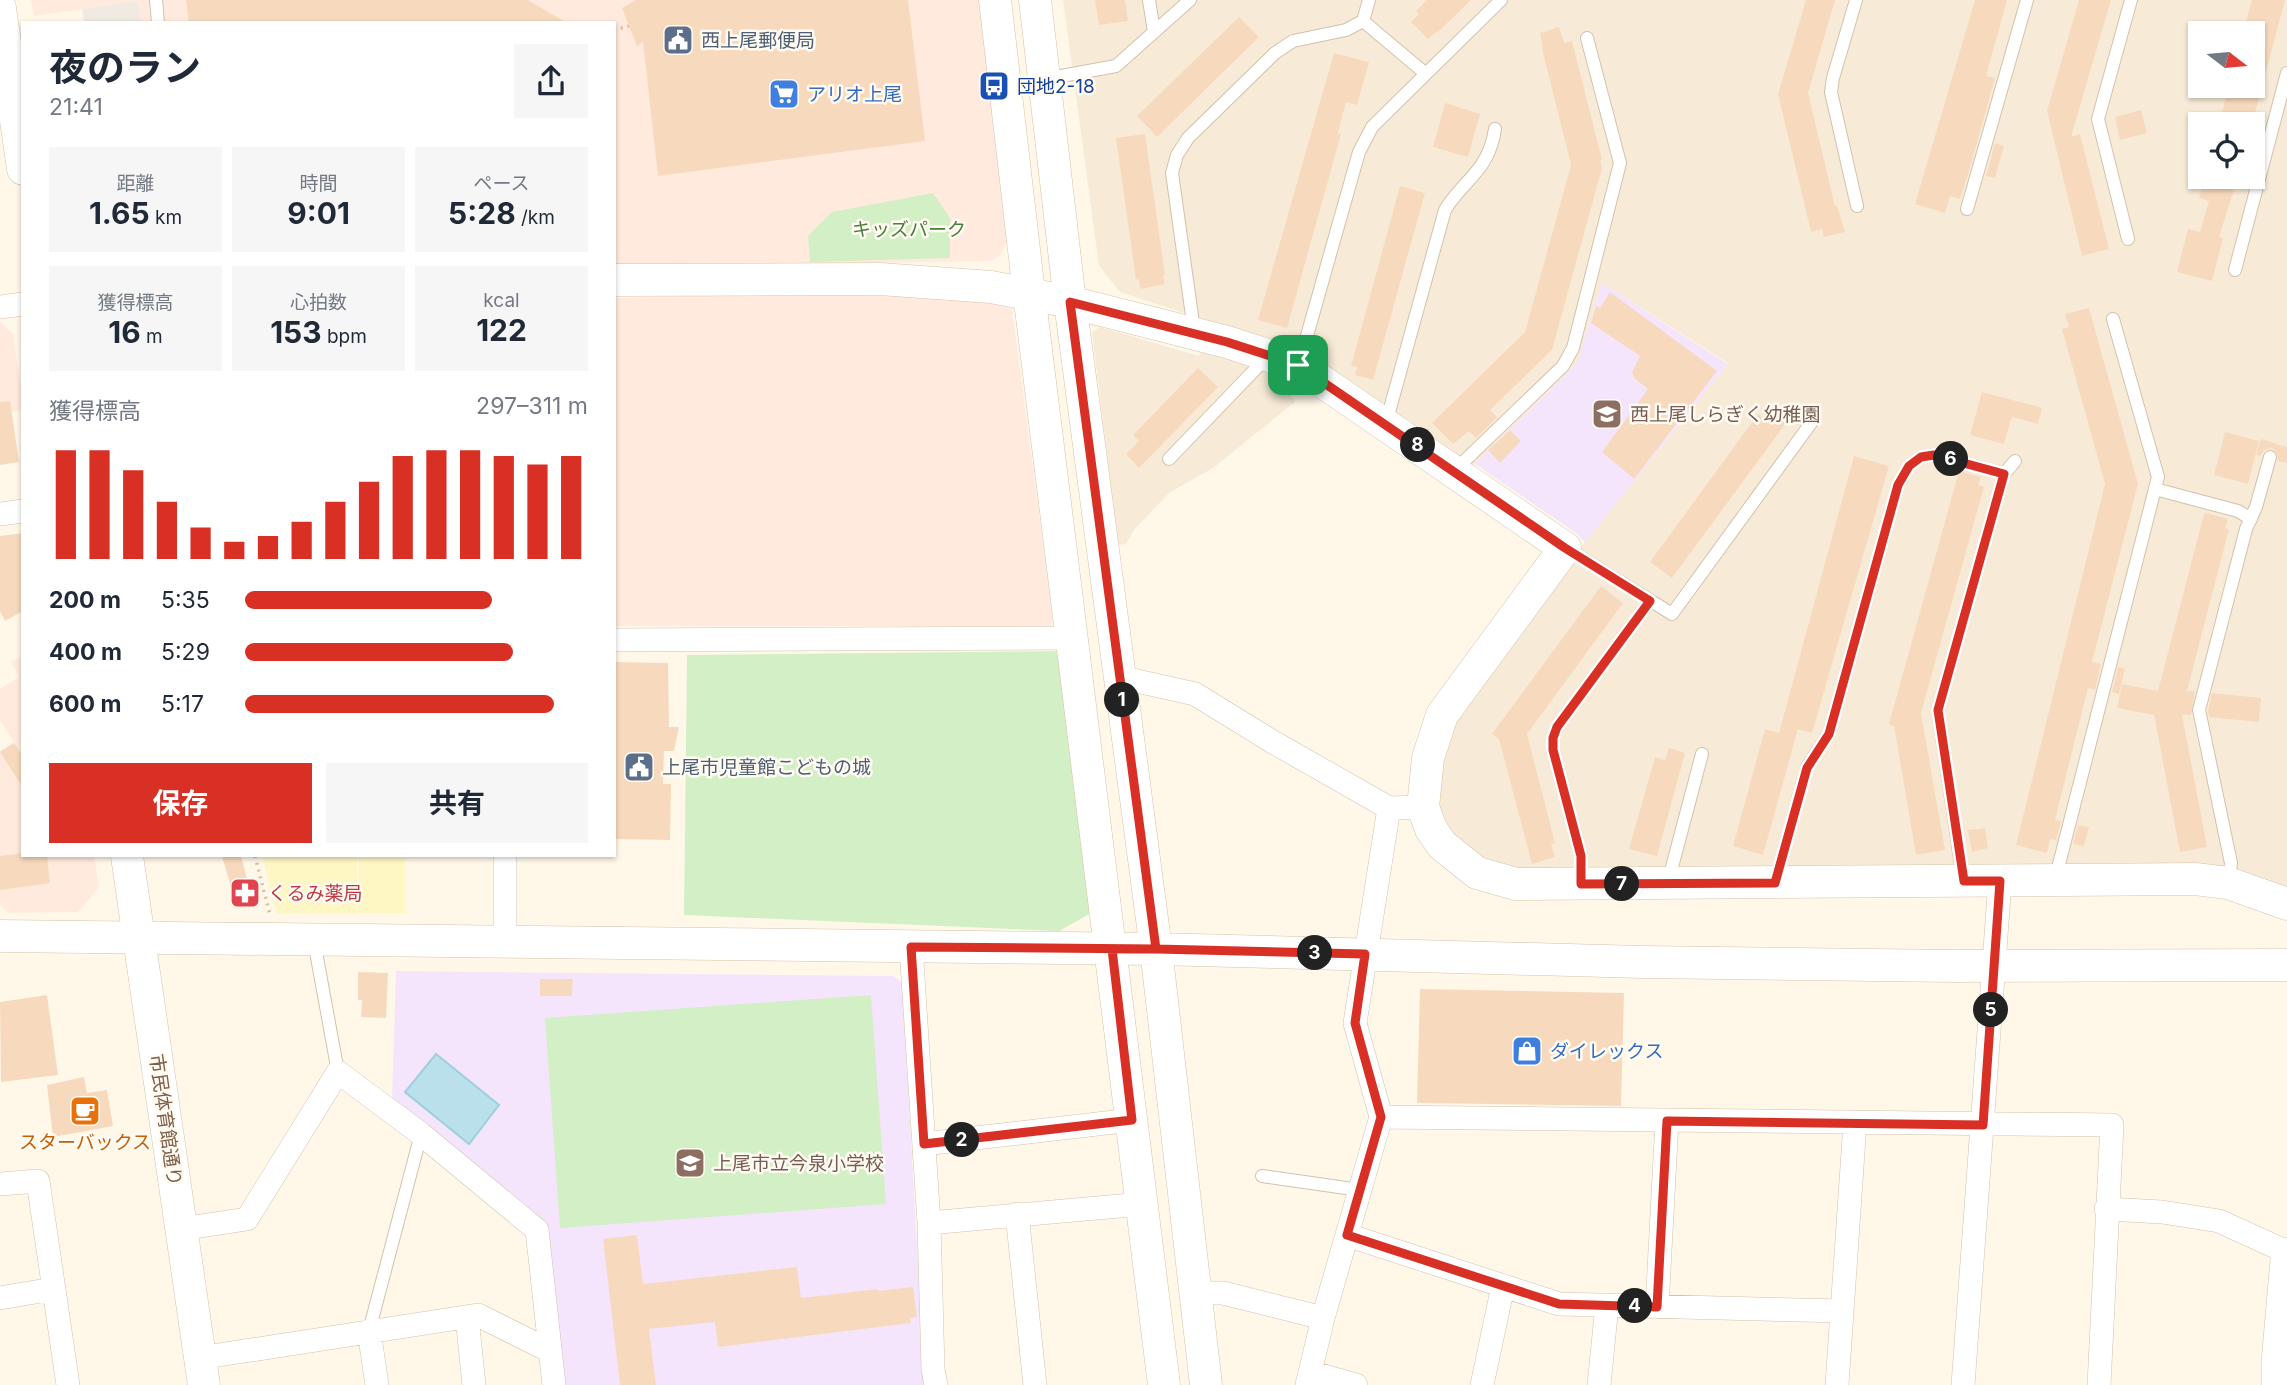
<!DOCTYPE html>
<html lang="ja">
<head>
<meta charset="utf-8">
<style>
  body { margin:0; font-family:Inter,"Noto Sans JP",sans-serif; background:#f6f6f7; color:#1f2937; height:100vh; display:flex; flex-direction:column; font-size:26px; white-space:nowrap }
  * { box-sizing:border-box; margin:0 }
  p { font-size:23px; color:#747a83 }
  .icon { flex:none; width:38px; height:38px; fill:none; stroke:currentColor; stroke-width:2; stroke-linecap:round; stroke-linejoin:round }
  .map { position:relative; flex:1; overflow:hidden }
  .drawer { position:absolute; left:21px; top:21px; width:595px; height:836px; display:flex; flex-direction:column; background:#fff; border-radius:0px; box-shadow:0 2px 5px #0004 }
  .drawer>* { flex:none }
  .needle { width:46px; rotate:106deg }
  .controls { position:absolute; left:2188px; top:21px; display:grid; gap:14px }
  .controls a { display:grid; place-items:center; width:77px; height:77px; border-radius:0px; background:#fff; box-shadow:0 2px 5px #0004; font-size:35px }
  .pin { position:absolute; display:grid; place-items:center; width:60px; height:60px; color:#fff; margin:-30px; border-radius:14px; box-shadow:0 4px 10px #0006 }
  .km { position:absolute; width:35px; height:35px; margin:-18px; border-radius:50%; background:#222; color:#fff; font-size:19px; line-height:35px; text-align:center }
  .round { display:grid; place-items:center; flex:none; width:74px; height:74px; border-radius:0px; background:#f6f6f7 }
  .summary { display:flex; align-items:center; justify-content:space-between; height:119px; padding:0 28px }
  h1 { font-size:38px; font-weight:700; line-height:52px }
  .figures { display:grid; grid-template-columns:repeat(3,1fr); gap:10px; height:119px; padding:7px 28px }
  .figures div { display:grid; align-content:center; border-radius:0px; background:#f6f6f7; text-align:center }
  .figures b { font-size:30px; font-weight:700 }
  .figures small { font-size:19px; font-weight:400 }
  .figures p { font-size:19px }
  .chart { height:196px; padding:14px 28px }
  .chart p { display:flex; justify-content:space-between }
  .chart svg { width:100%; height:126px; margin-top:7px; stroke:#d93025; stroke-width:6 }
  .action { display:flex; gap:14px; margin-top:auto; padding:14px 28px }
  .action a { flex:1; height:80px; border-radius:0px; background:#d93025; color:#fff; font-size:28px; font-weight:700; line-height:80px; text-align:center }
  .action a+a { background:#f6f6f7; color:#1f2937 }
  ul { padding:0 28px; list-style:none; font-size:23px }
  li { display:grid; grid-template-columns:112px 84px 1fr; align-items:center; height:52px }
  li i { height:18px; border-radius:9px; background:#d93025 }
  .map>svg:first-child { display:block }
  .residential { fill:#f7ebd7; fill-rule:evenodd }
  .commercial { fill:#ffeadd }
  .industrial { fill:#f0eae2 }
  .education { fill:#f5e5fc }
  .green { fill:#d2efc5 }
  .sand { fill:#fff7c3 }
  .water { fill:#bae0ec; stroke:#9fcfdf; stroke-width:2 }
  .building { fill:#f7dabe }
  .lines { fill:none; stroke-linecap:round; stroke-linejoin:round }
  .lane-casing { stroke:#d3c1ad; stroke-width:14 }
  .street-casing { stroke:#d3c1ad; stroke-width:24 }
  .secondary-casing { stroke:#d7c2aa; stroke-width:33 }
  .path { stroke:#debd9f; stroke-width:3.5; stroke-dasharray:2 5; stroke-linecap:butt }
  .lane { stroke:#fff; stroke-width:12 }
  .street { stroke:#fff; stroke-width:23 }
  .secondary { stroke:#fff; stroke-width:32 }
  .route-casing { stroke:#fff; stroke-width:14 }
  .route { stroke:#d93025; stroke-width:9 }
  .labels { text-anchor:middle; stroke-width:5; stroke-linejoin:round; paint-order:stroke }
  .service-label { font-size:19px; fill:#4e5e75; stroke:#fffbf2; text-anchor:start }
  .transit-label { font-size:19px; fill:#164399; stroke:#fffbf2; text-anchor:start }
  .shop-label { font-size:19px; fill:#366cbe; stroke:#fffbf2; text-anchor:start }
  .park-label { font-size:19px; fill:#497e3c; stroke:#fffbf2 }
  .education-label { font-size:19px; fill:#785e54; stroke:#fffbf2; text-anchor:start }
  .health-label { font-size:19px; fill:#be3a42; stroke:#fffbf2; text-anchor:start }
  .street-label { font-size:19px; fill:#7e6048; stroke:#fffbf2 }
  .food-label { font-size:19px; fill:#c56008; stroke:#fffbf2 }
</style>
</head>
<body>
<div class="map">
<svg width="2287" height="1385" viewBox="0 0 2287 1385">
  <rect width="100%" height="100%" fill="#fff8e9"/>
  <path class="residential" d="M 1063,0 L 2287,0 L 2287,894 L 1517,871 L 1468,851 L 1439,815 L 1439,785 L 1445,743 L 1473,690 L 1583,544 L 1728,363 L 1602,283 L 1577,363 L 1471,468 L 1308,353 L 1120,292 L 1099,266 ZM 2200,33 L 2252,33 L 2252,86 L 2200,86 ZM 2200,124 L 2252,124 L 2252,177 L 2200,177 Z
    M 1100,327 L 1199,356 L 1203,347 L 1298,383 L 1289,392 L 1295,402 L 1213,468 L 1169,493 L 1134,530 L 1126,544 L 1118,545 L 1092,332 Z"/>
  <path class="commercial" d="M 31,0 L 979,0 L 1009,239 L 1000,256 L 990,261 L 614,267 L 614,23 L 141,23 L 138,1 L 34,16 Z
    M 741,295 L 913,296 L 985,302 L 1012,309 L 1053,619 L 1051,626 L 614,626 L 614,298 Z
    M 0,322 L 13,334 L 23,401 L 23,410 L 0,414 Z
    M 23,656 L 23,856 L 94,856 L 99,887 L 78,912 L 8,913 L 0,905 L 0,751 L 14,742 L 0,720 L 0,689 L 19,677 L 11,662 Z"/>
  <path class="industrial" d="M 138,1 L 141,23 L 84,23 L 82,9 Z"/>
  <path class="education" d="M 1602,283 L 1728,364 L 1585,542 L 1576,533 L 1475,464 L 1577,363 Z
    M 396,971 L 893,976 L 902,983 L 925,1385 L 565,1385 L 546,1225 L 392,1100 Z"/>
  <path class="green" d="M 933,193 L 950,218 L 950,258 L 810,262 L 808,236 L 832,212 Z
    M 1061,651 L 1091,913 L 1059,931 L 684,915 L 687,655 Z
    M 871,995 L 886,1204 L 560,1228 L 545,1018 Z"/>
  <path class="sand" d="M 262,856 L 357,856 L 357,914 L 277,914 Z
    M 359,858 L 405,858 L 405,913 L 358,913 Z"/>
  <path class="water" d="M 436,1054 L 499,1105 L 469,1144 L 405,1092 Z"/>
  <path class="building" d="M 186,0 L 528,0 L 567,23 L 189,23 Z
    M 636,0 L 908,0 L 925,141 L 658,176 L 643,42 L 637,46 L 622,8 Z
    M 1095,0 L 1125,0 L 1128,21 L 1099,25 Z
    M 1427,0 L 1471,0 L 1437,33 L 1436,32 L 1428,39 L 1411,22 L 1419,14 L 1416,11 Z
    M 1806,0 L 1835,0 L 1808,93 L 1835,206 L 1837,206 L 1845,232 L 1824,237 L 1822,229 L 1811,232 L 1778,94 Z
    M 1975,0 L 2007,0 L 1986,76 L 1995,78 L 1969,171 L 1960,199 L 1950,196 L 1945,213 L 1915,204 Z
    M 2079,0 L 2111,0 L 2071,137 L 2080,134 L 2109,249 L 2082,256 L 2047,111 Z
    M 2252,0 L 2285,0 L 2252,124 L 2219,124 L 2229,86 L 2252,86 L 2252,33 L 2243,33 Z
    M 1239,17 L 1259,37 L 1157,137 L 1137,116 Z
    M 1559,27 L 1564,43 L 1572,41 L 1602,160 L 1600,160 L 1602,168 L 1552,350 L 1490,410 L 1497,417 L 1476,438 L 1469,431 L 1453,444 L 1432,423 L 1525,332 L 1571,165 L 1542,49 L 1543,49 L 1540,33 Z
    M 1334,53 L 1369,62 L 1357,105 L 1346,102 L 1338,133 L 1341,134 L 1287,328 L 1258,320 Z
    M 1445,103 L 1480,114 L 1468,157 L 1433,147 Z
    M 2141,110 L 2147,133 L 2120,140 L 2115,117 Z
    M 1145,134 L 1165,275 L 1163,276 L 1165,284 L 1140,289 L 1139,279 L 1136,280 L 1116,138 Z
    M 1995,143 L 2004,146 L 1995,178 L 1986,176 Z
    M 2205,177 L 2238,177 L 2219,237 L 2223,238 L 2212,281 L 2177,272 L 2188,229 L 2200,232 L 2209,201 L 2199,198 Z
    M 1400,186 L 1425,193 L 1373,380 L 1355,375 L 1357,367 L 1351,366 Z
    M 1610,292 L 1717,371 L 1634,479 L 1602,452 L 1648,389 L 1634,378 L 1632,372 L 1640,356 L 1591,323 L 1596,306 L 1600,308 Z
    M 2089,308 L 2138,484 L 2092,662 L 2101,664 L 2095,690 L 2088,688 L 2055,820 L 2061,821 L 2056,840 L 2050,839 L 2047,853 L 2016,845 L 2105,484 L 2062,329 L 2069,327 L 2065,314 Z
    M 1198,368 L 1218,387 L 1139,468 L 1126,454 L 1139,441 L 1133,435 Z
    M 1982,392 L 2042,408 L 2038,424 L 2012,417 L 2004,444 L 1970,435 Z
    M 10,401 L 19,462 L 0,465 L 0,402 Z
    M 1776,410 L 1789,419 L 1672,578 L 1650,562 L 1758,414 L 1767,421 Z
    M 1510,430 L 1521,441 L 1500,463 L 1488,450 Z
    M 2225,432 L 2259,441 L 2248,484 L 2214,475 Z
    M 2261,439 L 2287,447 L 2287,463 L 2278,461 L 2278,454 L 2272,448 L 2264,450 L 2261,456 L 2256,455 Z
    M 1854,456 L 1889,466 L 1812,733 L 1798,729 L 1763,855 L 1733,846 L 1765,729 L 1779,733 Z
    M 1959,471 L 1981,477 L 1978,485 L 1984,487 L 1921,713 L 1945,850 L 1916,855 L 1894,726 L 1889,724 Z
    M 2207,513 L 2228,519 L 2225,528 L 2229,529 L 2187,691 L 2195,691 L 2191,715 L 2182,714 L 2207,847 L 2180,852 L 2154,715 L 2117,708 L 2122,684 L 2158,691 L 2204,514 Z
    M 23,533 L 23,611 L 5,621 L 0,611 L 0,536 Z
    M 1601,586 L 1623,603 L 1527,734 L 1555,843 L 1551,844 L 1555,857 L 1532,864 L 1499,739 L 1492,734 Z
    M 614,662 L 668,663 L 669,727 L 679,727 L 674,751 L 664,751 L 663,784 L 671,784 L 670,840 L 614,839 Z
    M 2118,667 L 2125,669 L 2119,694 L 2112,692 Z
    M 2212,693 L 2261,698 L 2259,722 L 2209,717 L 2208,710 Z
    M 14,743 L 23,757 L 23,788 L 0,752 Z
    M 1669,748 L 1685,753 L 1657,856 L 1629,849 L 1655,757 L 1665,760 Z
    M 2078,825 L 2089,827 L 2084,846 L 2073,844 Z
    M 1985,828 L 1988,848 L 1972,852 L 1968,830 Z
    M 23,853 L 23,856 L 47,856 L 50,883 L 0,890 L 0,856 Z
    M 222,856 L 241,856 L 247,879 L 253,878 L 260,902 L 237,908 Z
    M 358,972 L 388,973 L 386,1018 L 361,1017 L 362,1000 L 358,1000 Z
    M 540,979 L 573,979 L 572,996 L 540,996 Z
    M 1420,989 L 1624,993 L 1621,1106 L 1417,1103 Z
    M 47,995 L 58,1075 L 1,1082 L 0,1002 Z
    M 84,1077 L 87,1093 L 107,1090 L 113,1126 L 53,1137 L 47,1085 Z
    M 637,1235 L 643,1284 L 797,1267 L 801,1298 L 878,1289 L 879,1291 L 913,1287 L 917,1317 L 910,1318 L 911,1323 L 718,1347 L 715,1322 L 649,1329 L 656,1385 L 620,1385 L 603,1239 Z"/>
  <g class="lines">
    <g class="lane-casing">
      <path id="lane" d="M 156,0 L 158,23
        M 1149,0 L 1154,32
        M 1856,0 L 1833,78 L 1831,92 L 1857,206
        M 1363,21 L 1369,0
        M 1045,79 L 1116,66 L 1190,0
        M 1967,209 L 2027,0
        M 2128,239 L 2098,119 L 2131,0
        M 2235,270 L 2287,73
        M 1194,330 L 1172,173 L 1177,155 L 1188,138 L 1275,53 L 1293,41 L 1346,30 L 1363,21 L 1426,74
        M 1299,364 L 1359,152 L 1372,127 L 1501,0
        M 1386,423 L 1445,210 C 1457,189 1480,174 1489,151 C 1492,144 1494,136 1495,129
        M 1169,459 L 1268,356
        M 1455,470 L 1563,366 L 1573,348 L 1620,163 L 1587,38
        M 2155,489 L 2238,511 L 2251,519
        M 1567,549 L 1672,614 L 1811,423
        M 1963,879 L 1938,710 L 2004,474
        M 1776,880 L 1807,767 L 1829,734 L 1898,485 L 1909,466 L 1921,457 L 1934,455 L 2004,474 L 2015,461
        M 2055,880 L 2158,477 L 2113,319
        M 2229,881 L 2231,863 L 2199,710 L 2246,529 L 2256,507 L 2270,457
        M 1668,882 L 1702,754
        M 1581,884 L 1581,856 L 1553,750 L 1553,738 L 1557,727 L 1650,601
        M 314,941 L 338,1072
        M 1262,1176 L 1360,1190
        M 369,1331 L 421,1134"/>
    </g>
    <g class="street-casing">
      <path id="street" d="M 0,307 L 23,304
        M 0,514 L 23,511
        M 614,640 L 1073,638
        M 1119,677 L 1195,694 L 1273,742 L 1389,808 L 1423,807
        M 505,856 L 505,942
        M 911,947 L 929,1223 L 933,1369 L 936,1385
        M 1381,1117 L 2112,1125 L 2099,1385
        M 924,1144 L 1132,1120
        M 0,1184 L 38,1181 L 68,1385
        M 2106,1209 L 2162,1212 L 2219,1221 L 2287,1252
        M 1017,1214 L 1035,1385
        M 929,1223 L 1142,1204
        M 181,1229 L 247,1219 L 338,1072 L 421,1134 L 537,1230 L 554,1385
        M 1347,1235 L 1559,1304 L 1842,1311
        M 1196,1293 L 1223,1293 L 1323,1318
        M 0,1298 L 53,1289
        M 1657,1307 L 1667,1121
        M 467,1317 L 474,1385
        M 369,1331 L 377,1385
        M 199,1358 L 478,1315 L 550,1351
        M 1310,1372 L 1356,1385
        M 1307,1385 L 1323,1318 L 1381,1117 L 1355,1023 L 1389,808
        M 1482,1385 L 1503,1286
        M 1599,1385 L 1607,1305
        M 1837,1385 L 1855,1123
        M 1963,1385 L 2000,881"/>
    </g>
    <g class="secondary-casing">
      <path id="secondary" d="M 995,0 L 1029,293 L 1164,1385
        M 1035,0 L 1070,302 L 1156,949 L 1206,1385
        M 0,8 L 23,169
        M 614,280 L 880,279 L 991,287 L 1070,302 L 1227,342 L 1298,365 L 1565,548 L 1442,715 L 1428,758 L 1423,807 L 1431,829 L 1442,845 L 1477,873 L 1516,884 L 2195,879 L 2228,883 L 2287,904
        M 127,856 L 204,1385
        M 0,936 L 1156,949 L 1642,962 L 1953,966 L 2287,965
        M 2278,1385 L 2278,1357 L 2287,1254"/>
    </g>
    <path class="path" d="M 614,30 L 629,26
      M 255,856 L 270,915"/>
    <use href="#lane" class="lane"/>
    <use href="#street" class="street"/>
    <use href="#secondary" class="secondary"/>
  </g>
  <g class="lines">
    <g class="route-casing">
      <path id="route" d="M 1298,365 L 1227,342 L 1070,302 L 1156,949 L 1112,949 L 1132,1120 L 924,1144 L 911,947 L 1156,949 L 1365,954 L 1355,1023 L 1381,1117 L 1347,1235 L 1559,1304 L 1657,1307 L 1667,1121 L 1983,1125 L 2000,881 L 1964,881 L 1938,710 L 2004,474 L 1934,455 L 1921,457 L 1909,466 L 1898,485 L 1829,734 L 1807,768 L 1775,883 L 1581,884 L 1581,856 L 1553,750 L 1553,738 L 1557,727 L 1650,601 L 1565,548 L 1298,365"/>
    </g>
    <use href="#route" class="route"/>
  </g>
  <defs>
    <g id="civic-square" transform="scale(1.575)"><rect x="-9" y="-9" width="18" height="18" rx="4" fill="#5c6f8a" stroke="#fffbf2"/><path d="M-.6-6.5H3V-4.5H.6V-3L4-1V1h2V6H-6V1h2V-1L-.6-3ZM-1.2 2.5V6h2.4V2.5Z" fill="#fff"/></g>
    <g id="bus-square" transform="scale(1.575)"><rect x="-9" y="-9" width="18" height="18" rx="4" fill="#1a4fb4" stroke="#fffbf2"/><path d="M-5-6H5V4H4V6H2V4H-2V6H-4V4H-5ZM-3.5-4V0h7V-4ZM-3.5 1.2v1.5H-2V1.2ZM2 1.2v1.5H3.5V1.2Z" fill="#fff"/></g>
    <g id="supermarket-square" transform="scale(1.575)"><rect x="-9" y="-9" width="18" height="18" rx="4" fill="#3f7fe0" stroke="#fffbf2"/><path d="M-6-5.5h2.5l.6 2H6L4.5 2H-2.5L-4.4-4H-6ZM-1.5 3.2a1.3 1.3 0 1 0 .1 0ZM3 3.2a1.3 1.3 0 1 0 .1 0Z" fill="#fff"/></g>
    <g id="school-square" transform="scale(1.575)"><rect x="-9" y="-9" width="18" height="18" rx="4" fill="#8d6e63" stroke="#fffbf2"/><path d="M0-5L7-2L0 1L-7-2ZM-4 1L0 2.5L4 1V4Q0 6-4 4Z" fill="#fff"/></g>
    <g id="pharmacy-square" transform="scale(1.575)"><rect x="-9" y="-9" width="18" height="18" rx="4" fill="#e0444e" stroke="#fffbf2"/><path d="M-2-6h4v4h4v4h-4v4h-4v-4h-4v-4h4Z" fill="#fff"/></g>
    <g id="shop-square" transform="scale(1.575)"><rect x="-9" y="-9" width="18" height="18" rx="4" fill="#3f7fe0" stroke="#fffbf2"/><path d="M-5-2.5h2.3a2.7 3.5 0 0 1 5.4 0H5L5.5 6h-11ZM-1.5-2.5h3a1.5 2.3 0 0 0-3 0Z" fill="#fff"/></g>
    <g id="cafe-square" transform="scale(1.575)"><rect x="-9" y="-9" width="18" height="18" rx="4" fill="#e8710a" stroke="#fffbf2"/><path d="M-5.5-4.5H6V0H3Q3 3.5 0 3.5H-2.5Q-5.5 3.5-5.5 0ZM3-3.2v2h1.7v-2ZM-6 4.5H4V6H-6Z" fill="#fff"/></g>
  </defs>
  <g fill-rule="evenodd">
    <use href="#civic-square" x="678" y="40"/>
    <use href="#bus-square" x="994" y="86"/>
    <use href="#supermarket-square" x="784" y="94"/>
    <use href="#school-square" x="1607" y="414"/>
    <use href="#civic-square" x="639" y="767"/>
    <use href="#pharmacy-square" x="245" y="893"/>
    <use href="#shop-square" x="1527" y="1051"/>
    <use href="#cafe-square" x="85" y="1111"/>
    <use href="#school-square" x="690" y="1163"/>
  </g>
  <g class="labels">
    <g class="service-label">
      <text x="701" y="47">西上尾郵便局</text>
      <text x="662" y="774">上尾市児童館こどもの城</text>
    </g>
    <g class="transit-label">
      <text x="1017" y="93">団地2-18</text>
    </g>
    <g class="shop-label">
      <text x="807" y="101">アリオ上尾</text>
      <text x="1550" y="1058">ダイレックス</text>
    </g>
    <g class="park-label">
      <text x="909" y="236">キッズパーク</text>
    </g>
    <g class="education-label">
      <text x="1630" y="421">西上尾しらぎく幼稚園</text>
      <text x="713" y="1170">上尾市立今泉小学校</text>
    </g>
    <g class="health-label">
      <text x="268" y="900">くるみ薬局</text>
    </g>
    <g class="street-label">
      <text transform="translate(166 1120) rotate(82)" y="7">市民体育館通り</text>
    </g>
    <g class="food-label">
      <text x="85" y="1149">スターバックス</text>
    </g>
  </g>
</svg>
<div class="controls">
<a><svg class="needle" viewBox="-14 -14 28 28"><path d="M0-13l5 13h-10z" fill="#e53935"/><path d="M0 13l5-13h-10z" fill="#747a83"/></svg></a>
<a><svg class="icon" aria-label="locate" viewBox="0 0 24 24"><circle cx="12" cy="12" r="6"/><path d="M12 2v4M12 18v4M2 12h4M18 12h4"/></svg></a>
</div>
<div class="pin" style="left:1298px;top:365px;background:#1e9e55"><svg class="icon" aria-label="arrive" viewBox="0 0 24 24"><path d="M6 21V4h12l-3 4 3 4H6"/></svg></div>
<b class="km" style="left:1122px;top:700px">1</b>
<b class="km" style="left:962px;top:1140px">2</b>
<b class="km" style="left:1315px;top:953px">3</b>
<b class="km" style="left:1635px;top:1306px">4</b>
<b class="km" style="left:1991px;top:1010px">5</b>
<b class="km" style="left:1951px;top:459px">6</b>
<b class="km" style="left:1622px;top:884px">7</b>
<b class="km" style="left:1418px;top:445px">8</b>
<section class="drawer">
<div class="summary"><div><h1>夜のラン</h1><p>21:41</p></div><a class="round"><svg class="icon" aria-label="share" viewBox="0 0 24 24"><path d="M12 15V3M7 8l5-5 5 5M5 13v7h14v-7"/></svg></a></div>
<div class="figures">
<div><p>距離</p><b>1.65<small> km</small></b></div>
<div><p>時間</p><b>9:01</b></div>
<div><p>ペース</p><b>5:28<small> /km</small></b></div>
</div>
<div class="figures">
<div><p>獲得標高</p><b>16<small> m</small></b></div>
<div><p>心拍数</p><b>153<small> bpm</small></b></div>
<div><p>kcal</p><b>122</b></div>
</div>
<div class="chart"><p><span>獲得標高</span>297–311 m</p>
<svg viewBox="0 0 160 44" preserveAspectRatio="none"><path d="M5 44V6M15 44V6M25 44V13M35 44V24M45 44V33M55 44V38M65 44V36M75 44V31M85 44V24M95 44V17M105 44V8M115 44V6M125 44V6M135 44V8M145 44V11M155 44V8"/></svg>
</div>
<ul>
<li><b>200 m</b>5:35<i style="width:72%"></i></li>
<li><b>400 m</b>5:29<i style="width:78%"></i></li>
<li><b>600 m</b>5:17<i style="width:90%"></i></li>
</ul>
<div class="action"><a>保存</a><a>共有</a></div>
</section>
</div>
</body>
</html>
